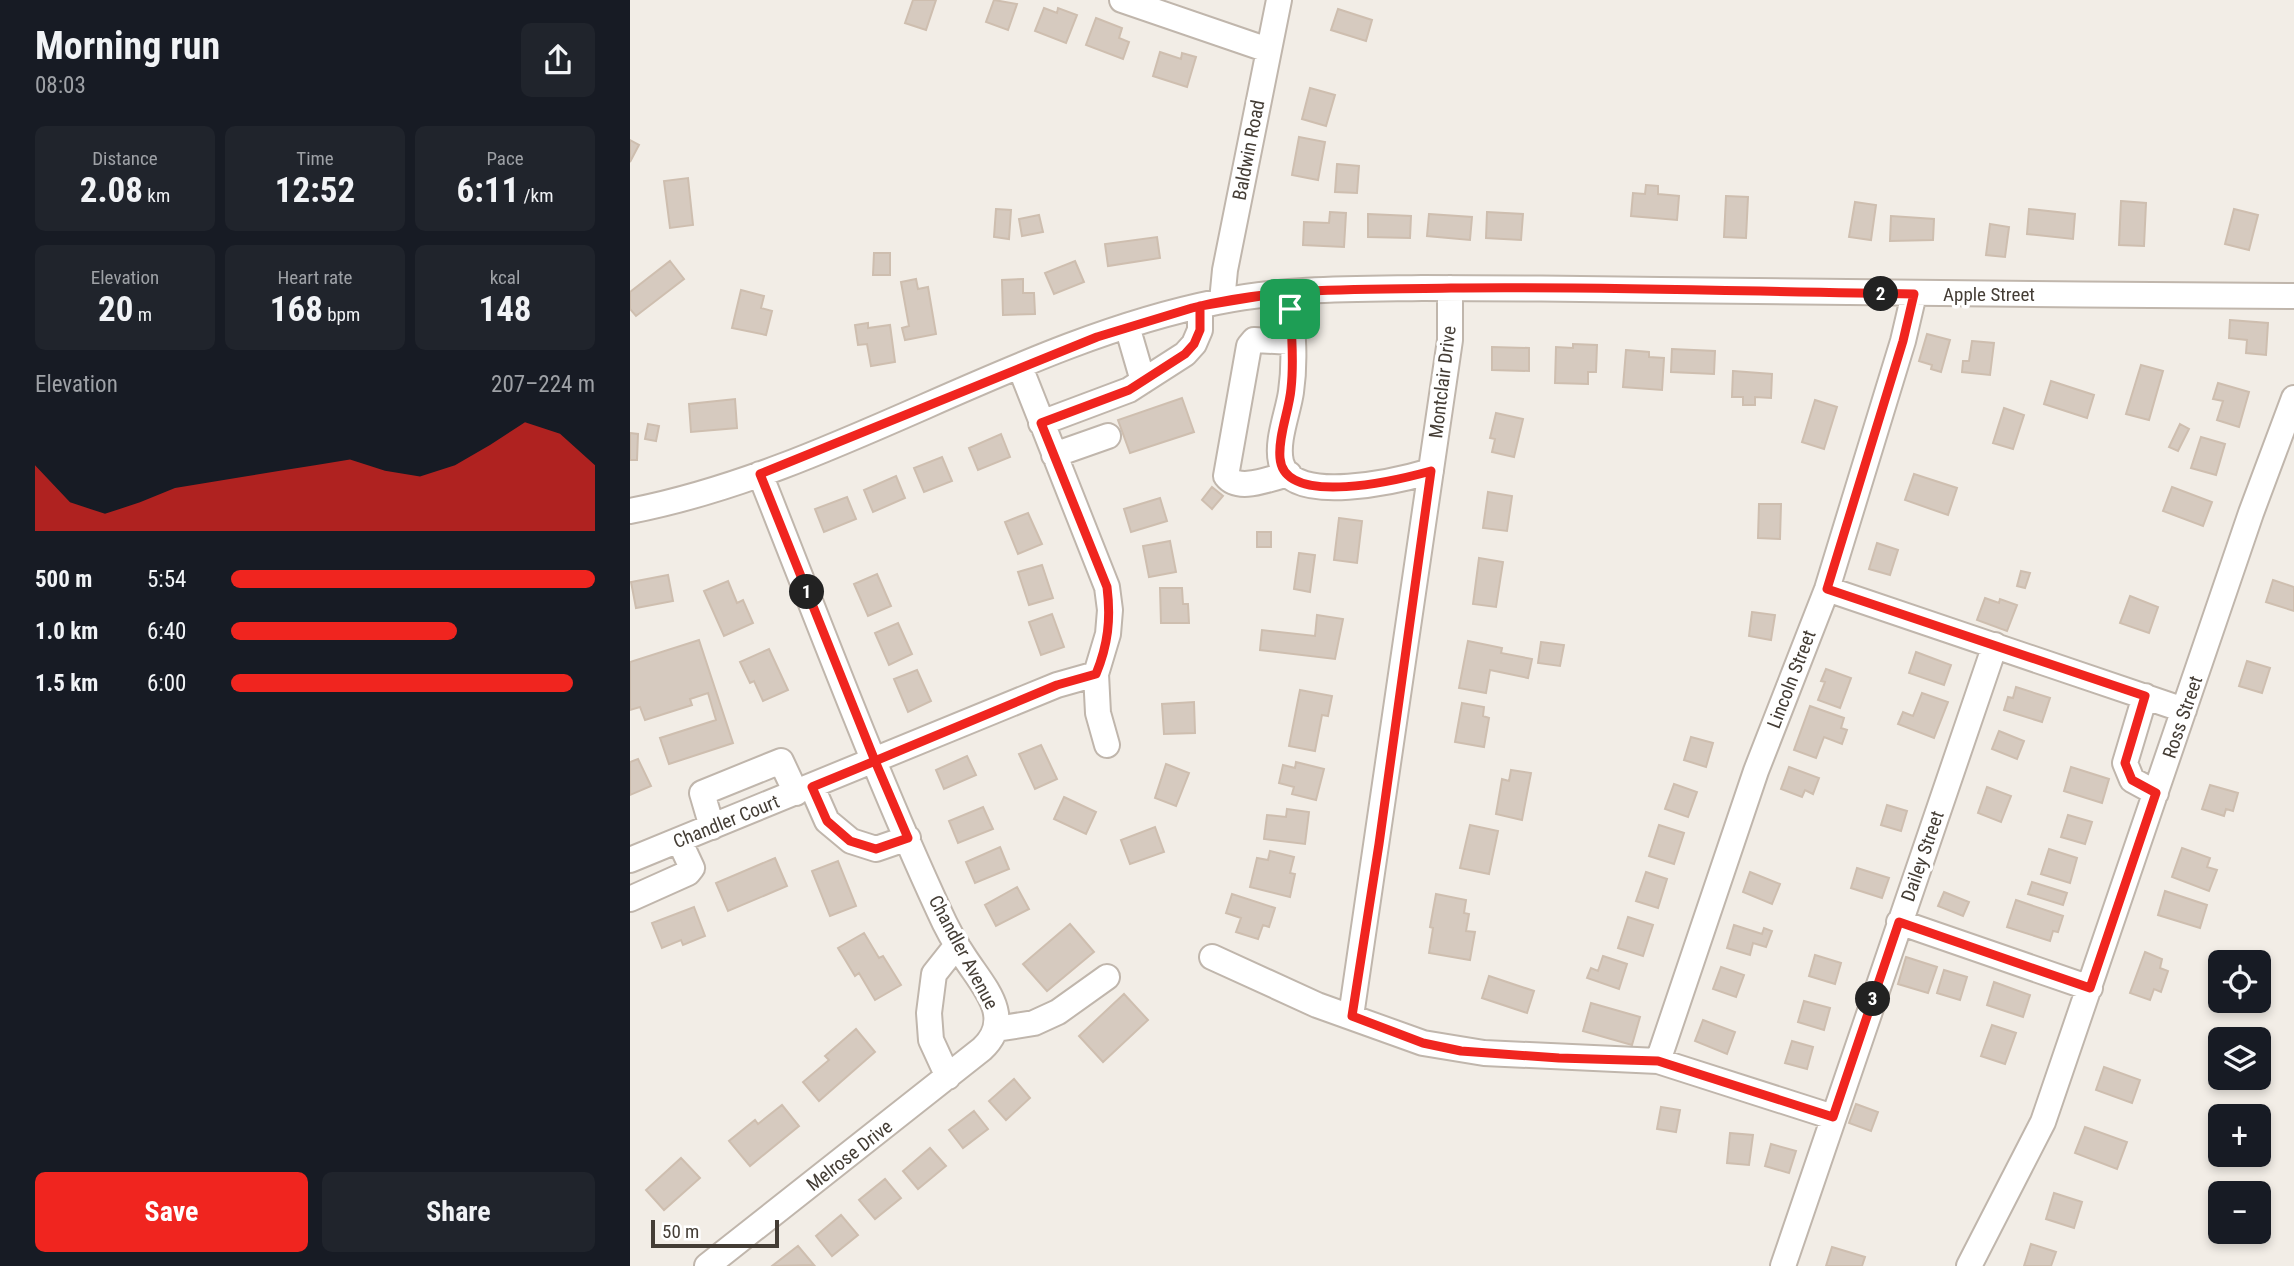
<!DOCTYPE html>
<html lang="en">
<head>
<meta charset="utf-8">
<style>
  body { margin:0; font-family:"Roboto Condensed",sans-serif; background:#20242c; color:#f1f3f6; height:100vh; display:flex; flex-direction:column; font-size:26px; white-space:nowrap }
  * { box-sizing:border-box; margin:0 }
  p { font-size:23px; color:#9ea1a6 }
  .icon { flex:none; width:38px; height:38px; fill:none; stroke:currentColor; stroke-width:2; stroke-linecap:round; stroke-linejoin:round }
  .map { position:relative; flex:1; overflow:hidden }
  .panel { display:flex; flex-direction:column; background:#171b24; width:630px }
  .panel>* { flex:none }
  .fabs { position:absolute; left:1578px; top:950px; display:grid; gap:14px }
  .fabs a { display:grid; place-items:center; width:63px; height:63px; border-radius:10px; background:#171b24; box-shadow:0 4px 10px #0003; font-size:35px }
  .scale { position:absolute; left:21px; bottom:18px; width:128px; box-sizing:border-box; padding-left:7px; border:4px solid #443d35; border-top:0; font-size:19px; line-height:24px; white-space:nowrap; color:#443d35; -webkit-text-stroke:5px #fff; paint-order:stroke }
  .pin { position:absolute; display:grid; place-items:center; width:60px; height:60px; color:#fff; margin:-30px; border-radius:14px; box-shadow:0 4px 10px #0006 }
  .km { position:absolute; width:35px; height:35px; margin:-18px; border-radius:50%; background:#222; color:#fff; font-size:19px; line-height:35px; text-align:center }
  .round { display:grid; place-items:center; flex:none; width:74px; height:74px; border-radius:10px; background:#20242c }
  .overview { display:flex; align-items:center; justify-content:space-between; height:119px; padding:0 35px }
  h1 { font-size:38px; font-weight:700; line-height:52px }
  .metrics { display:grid; grid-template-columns:repeat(3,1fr); gap:10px; height:119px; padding:7px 35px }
  .metrics div { display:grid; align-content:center; border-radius:10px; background:#20242c; text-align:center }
  .metrics b { font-size:35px; font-weight:700 }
  .metrics small { font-size:19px; font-weight:400 }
  .metrics p { font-size:19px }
  .chart { height:196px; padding:14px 35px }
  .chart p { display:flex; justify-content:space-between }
  .chart svg { width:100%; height:126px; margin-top:7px; fill:#f0251f; opacity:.7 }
  .primary-button { display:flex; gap:14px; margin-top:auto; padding:14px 35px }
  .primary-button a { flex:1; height:80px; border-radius:10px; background:#f0251f; color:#fff; font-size:28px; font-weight:700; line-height:80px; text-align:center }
  .primary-button a+a { background:#20242c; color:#f1f3f6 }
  ul { padding:0 35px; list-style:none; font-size:23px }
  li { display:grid; grid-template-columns:112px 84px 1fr; align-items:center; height:52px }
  li i { height:18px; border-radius:9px; background:#f0251f }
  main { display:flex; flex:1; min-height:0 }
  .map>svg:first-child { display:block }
  .building { fill:#d6cabf; stroke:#cebeaf; stroke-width:2 }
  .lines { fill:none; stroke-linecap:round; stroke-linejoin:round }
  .minor-casing { stroke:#c0b6ac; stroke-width:28 }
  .minor { stroke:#fff; stroke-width:24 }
  .route-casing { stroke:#fff; stroke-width:14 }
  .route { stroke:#f0251f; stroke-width:9 }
  .labels { text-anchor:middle; stroke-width:7; stroke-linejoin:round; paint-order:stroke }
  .street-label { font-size:19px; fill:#443d35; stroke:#fff }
</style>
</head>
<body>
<main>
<section class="panel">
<div class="overview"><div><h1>Morning run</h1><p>08:03</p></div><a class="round"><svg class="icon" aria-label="share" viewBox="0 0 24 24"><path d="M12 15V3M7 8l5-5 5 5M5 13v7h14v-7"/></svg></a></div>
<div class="metrics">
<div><p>Distance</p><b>2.08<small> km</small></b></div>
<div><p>Time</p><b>12:52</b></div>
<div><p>Pace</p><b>6:11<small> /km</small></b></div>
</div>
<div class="metrics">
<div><p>Elevation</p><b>20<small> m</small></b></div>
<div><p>Heart rate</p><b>168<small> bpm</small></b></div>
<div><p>kcal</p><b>148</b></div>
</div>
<div class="chart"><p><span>Elevation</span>207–224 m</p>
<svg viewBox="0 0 160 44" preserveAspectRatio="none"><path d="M0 44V21L10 34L20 38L30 34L40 29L50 27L60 25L70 23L80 21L90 19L100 23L110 25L120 21L130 14L140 6L150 10L160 21V44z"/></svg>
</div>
<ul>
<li><b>500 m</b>5:54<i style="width:100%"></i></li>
<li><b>1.0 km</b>6:40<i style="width:62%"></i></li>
<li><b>1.5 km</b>6:00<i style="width:94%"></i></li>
</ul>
<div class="primary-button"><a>Save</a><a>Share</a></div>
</section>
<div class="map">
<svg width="1664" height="1266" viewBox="0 0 1664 1266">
  <rect width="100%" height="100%" fill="#f2ede6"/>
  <path class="building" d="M 283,0 L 306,0 L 296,30 L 275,23 Z
    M 364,0 L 387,4 L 378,30 L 356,22 Z
    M 414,8 L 427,13 L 428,8 L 447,15 L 436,43 L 405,31 Z
    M 708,9 L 742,20 L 736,41 L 701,30 Z
    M 466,18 L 492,28 L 489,38 L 499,42 L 493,59 L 456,45 Z
    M 530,52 L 551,59 L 552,53 L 566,57 L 557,87 L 523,76 Z
    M 680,88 L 705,95 L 696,126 L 672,119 Z
    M 669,137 L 695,142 L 688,180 L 662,175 Z
    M 0,140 L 9,145 L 0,162 Z
    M 707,164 L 729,166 L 727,193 L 705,192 Z
    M 58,178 L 63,225 L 40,228 L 34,181 Z
    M 1016,185 L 1028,186 L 1028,194 L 1049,196 L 1047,220 L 1001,216 L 1003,193 L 1015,194 Z
    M 1096,196 L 1118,197 L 1116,238 L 1094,237 Z
    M 1491,201 L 1516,203 L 1514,246 L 1489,245 Z
    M 1225,202 L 1246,205 L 1241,240 L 1219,237 Z
    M 366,209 L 381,210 L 379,239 L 364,237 Z
    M 1399,209 L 1445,214 L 1443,239 L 1397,234 Z
    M 1604,209 L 1628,215 L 1619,250 L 1595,244 Z
    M 700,212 L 716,213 L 714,247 L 673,245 L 674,222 L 699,223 Z
    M 857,212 L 893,214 L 891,240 L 856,238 Z
    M 738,214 L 781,216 L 780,238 L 738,237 Z
    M 799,214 L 842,217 L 840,240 L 797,236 Z
    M 409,215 L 413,232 L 392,236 L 389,219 Z
    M 1261,216 L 1304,219 L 1303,240 L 1260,241 Z
    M 1360,224 L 1379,227 L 1375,257 L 1356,255 Z
    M 527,237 L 530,258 L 478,266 L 475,244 Z
    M 244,253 L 260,253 L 260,275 L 243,275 Z
    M 40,261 L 54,279 L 6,316 L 0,309 L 0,292 Z
    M 445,261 L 454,282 L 424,294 L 415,273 Z
    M 286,279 L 288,289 L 298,287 L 306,334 L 275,340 L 272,328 L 279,326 L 271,282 Z
    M 393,279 L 393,293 L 404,293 L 405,314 L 373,315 L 372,280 Z
    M 111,290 L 134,296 L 131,308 L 142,311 L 136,335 L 102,328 Z
    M 1600,320 L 1638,323 L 1636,355 L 1616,353 L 1617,340 L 1599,338 Z
    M 238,323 L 238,328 L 260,325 L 265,362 L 241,366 L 237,344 L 228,345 L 225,325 Z
    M 1297,334 L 1320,340 L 1311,372 L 1301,369 L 1302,365 L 1289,361 Z
    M 1342,341 L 1364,343 L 1360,375 L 1332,372 L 1333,361 L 1339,361 Z
    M 943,344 L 967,345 L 966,372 L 958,372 L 958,384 L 925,383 L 926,347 L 943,348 Z
    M 862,347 L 899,348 L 899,371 L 862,370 Z
    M 1042,349 L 1085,351 L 1084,374 L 1041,372 Z
    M 996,350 L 1019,352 L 1019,357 L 1034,358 L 1032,390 L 993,387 Z
    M 1511,365 L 1533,371 L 1519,420 L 1496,414 Z
    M 1103,371 L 1142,374 L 1141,398 L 1125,397 L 1125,405 L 1113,405 L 1113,397 L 1102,397 Z
    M 1421,381 L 1464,395 L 1457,418 L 1414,404 Z
    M 1588,383 L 1619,392 L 1609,427 L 1587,420 L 1593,401 L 1583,399 Z
    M 552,398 L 564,432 L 500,453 L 488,420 Z
    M 105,399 L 107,428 L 61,432 L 59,404 Z
    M 1185,400 L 1207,407 L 1194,449 L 1172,442 Z
    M 1374,408 L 1394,415 L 1383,449 L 1363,443 Z
    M 866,413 L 893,419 L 884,457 L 862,452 L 865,439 L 860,438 Z
    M 18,424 L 29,426 L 26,441 L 15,439 Z
    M 1550,424 L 1559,429 L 1548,451 L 1539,447 Z
    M 0,433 L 8,434 L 7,460 L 0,460 Z
    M 371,434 L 380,457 L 348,470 L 339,448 Z
    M 1571,437 L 1595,444 L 1586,475 L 1561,468 Z
    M 312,457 L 322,481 L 294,492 L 284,468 Z
    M 1284,474 L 1327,488 L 1318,515 L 1275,500 Z
    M 266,476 L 275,498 L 243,512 L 234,490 Z
    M 582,487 L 593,496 L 582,509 L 572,500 Z
    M 1542,487 L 1582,502 L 1573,526 L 1533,511 Z
    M 858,492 L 882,496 L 877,531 L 853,528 Z
    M 217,497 L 226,519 L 194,532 L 185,509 Z
    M 530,498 L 537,521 L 501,532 L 494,509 Z
    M 1129,504 L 1151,504 L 1150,539 L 1128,538 Z
    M 398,513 L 412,544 L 388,554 L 375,522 Z
    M 709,518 L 732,521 L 727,563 L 704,560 Z
    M 627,532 L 641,532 L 641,547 L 627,547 Z
    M 540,541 L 546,572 L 519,577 L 513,546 Z
    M 1247,543 L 1268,550 L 1260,575 L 1239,569 Z
    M 669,553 L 685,555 L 680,592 L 664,589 Z
    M 849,558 L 873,562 L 866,607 L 843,604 Z
    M 412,565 L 423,598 L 399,605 L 388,572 Z
    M 1391,571 L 1400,573 L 1395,588 L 1387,586 Z
    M 247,574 L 261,606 L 238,616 L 224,584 Z
    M 38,575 L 43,601 L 6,608 L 1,582 Z
    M 1643,580 L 1664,587 L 1664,611 L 1636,602 Z
    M 98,581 L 107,603 L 113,600 L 123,623 L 94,636 L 74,591 Z
    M 530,588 L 552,588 L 553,604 L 558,604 L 559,623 L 531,623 Z
    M 1500,596 L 1528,607 L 1519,633 L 1490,623 Z
    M 1355,598 L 1369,603 L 1370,599 L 1387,605 L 1377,631 L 1347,620 Z
    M 1122,612 L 1145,615 L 1141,640 L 1119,636 Z
    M 422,614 L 434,647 L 411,655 L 399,622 Z
    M 687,615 L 713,619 L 705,659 L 630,650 L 632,630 L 685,636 Z
    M 268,623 L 282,654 L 259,665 L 245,633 Z
    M 69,640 L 103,743 L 39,764 L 30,738 L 86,720 L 78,693 L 60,699 L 62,705 L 15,720 L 10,707 L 0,710 L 0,662 Z
    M 838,641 L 872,648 L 871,653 L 902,659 L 898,678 L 860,670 L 856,693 L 829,688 Z
    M 911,642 L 934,645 L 930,666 L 908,663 Z
    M 139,649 L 158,690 L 133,701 L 124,681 L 120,683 L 110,662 Z
    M 1286,652 L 1321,665 L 1314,685 L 1279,673 Z
    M 1617,661 L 1640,668 L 1632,693 L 1609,686 Z
    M 1196,669 L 1221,678 L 1210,708 L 1188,700 L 1195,682 L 1191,681 Z
    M 287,670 L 301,701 L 278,712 L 264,679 Z
    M 1386,687 L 1420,698 L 1412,722 L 1374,710 L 1378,697 L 1383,698 Z
    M 670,690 L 702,696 L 698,716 L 692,715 L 685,751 L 659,746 Z
    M 1292,693 L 1318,702 L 1304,738 L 1268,724 L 1273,712 L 1283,716 Z
    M 564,702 L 565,733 L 534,734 L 532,704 Z
    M 832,703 L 854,707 L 853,716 L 859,718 L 854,747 L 825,742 Z
    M 1180,706 L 1214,718 L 1211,728 L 1217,730 L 1212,744 L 1194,737 L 1186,758 L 1164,750 Z
    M 1369,731 L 1394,741 L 1387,759 L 1362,749 Z
    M 1061,737 L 1083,743 L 1076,767 L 1054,760 Z
    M 411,745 L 427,779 L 405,789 L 389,754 Z
    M 337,756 L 346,775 L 314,789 L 306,770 Z
    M 8,759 L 21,786 L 0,795 L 0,762 Z
    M 666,762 L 694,769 L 686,800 L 662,794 L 664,787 L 649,783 L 653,765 L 665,768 Z
    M 536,764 L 559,773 L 546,806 L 525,798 Z
    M 1159,767 L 1189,778 L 1183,794 L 1175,790 L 1172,797 L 1151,789 Z
    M 1441,767 L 1479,779 L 1472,803 L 1434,791 Z
    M 881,770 L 901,773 L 892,820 L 866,814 L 872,779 L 879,781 Z
    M 1044,784 L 1067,792 L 1058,817 L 1035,809 Z
    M 1580,785 L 1608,793 L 1603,811 L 1596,809 L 1594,816 L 1572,809 Z
    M 1357,787 L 1381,796 L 1371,822 L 1348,813 Z
    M 434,797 L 466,812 L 456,834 L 424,819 Z
    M 1257,805 L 1277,811 L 1271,831 L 1251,825 Z
    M 353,807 L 363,829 L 328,843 L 319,821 Z
    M 657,809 L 679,812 L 675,844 L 634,839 L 637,815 L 656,817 Z
    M 1438,815 L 1462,822 L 1455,844 L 1431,837 Z
    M 840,825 L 868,831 L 859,874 L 830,868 Z
    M 1029,825 L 1054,833 L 1044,864 L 1019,856 Z
    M 525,827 L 534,852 L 500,864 L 491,840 Z
    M 370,847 L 379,869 L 345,883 L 336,862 Z
    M 1552,848 L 1580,858 L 1577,867 L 1587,870 L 1579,891 L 1542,877 Z
    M 1419,849 L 1447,858 L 1440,883 L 1411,874 Z
    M 640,851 L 664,857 L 660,873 L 665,874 L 660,897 L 620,887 L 627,858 L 638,860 Z
    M 145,858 L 157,886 L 98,911 L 86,883 Z
    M 208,861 L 226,906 L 200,916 L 182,871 Z
    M 1227,868 L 1259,878 L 1252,898 L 1221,888 Z
    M 1016,872 L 1037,879 L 1028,908 L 1006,901 Z
    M 1120,872 L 1150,884 L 1142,904 L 1113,892 Z
    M 1402,882 L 1437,893 L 1433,905 L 1398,894 Z
    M 387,887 L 399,909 L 366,926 L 355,905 Z
    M 1535,891 L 1577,905 L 1570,928 L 1528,915 Z
    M 1314,892 L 1339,902 L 1333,916 L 1308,906 Z
    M 602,894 L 645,908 L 639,927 L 633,925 L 628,939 L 606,932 L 611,918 L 596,913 Z
    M 806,894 L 836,900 L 834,913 L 839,914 L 836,931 L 845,932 L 840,960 L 799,953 L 803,928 L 800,927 Z
    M 1386,900 L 1433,916 L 1428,932 L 1423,931 L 1420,941 L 1377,927 Z
    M 64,907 L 75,936 L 53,945 L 51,940 L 32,948 L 22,923 Z
    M 998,917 L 1023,925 L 1013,956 L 988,948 Z
    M 440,924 L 464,952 L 417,991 L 393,964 Z
    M 1104,925 L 1132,934 L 1134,928 L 1142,931 L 1136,947 L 1123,943 L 1120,955 L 1097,948 Z
    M 234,933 L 249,958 L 253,956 L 271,985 L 245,1000 L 229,973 L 225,976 L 208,948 Z
    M 1515,952 L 1532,959 L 1530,968 L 1538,971 L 1531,992 L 1524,989 L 1520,1000 L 1500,993 Z
    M 1185,955 L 1211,963 L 1205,984 L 1179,976 Z
    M 973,956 L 997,964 L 989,989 L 957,978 L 961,968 L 968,971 Z
    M 1276,957 L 1307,967 L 1298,993 L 1268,984 Z
    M 1091,967 L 1114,975 L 1106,997 L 1083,989 Z
    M 1314,970 L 1337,977 L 1330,1000 L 1307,993 Z
    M 859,976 L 904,991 L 897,1013 L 852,998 Z
    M 1364,982 L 1400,995 L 1393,1017 L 1357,1005 Z
    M 494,994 L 518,1020 L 473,1062 L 449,1036 Z
    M 1174,1001 L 1200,1008 L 1194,1030 L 1168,1022 Z
    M 961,1003 L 1010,1017 L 1002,1045 L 953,1031 Z
    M 1073,1020 L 1105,1032 L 1097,1054 L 1065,1041 Z
    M 1362,1025 L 1386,1033 L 1375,1064 L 1351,1056 Z
    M 226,1029 L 245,1052 L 189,1101 L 173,1082 L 199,1060 L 195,1056 Z
    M 1162,1041 L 1183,1047 L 1177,1069 L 1155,1063 Z
    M 1474,1067 L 1510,1080 L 1502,1103 L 1466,1090 Z
    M 384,1079 L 400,1098 L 376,1120 L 359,1101 Z
    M 1226,1104 L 1248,1112 L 1241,1131 L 1219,1123 Z
    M 152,1105 L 169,1126 L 120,1166 L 99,1141 L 125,1120 L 128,1124 Z
    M 1031,1107 L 1050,1110 L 1046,1132 L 1027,1129 Z
    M 344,1111 L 358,1129 L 333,1148 L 319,1130 Z
    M 1455,1127 L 1497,1142 L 1487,1169 L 1445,1153 Z
    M 1100,1133 L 1123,1135 L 1119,1165 L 1097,1163 Z
    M 1141,1144 L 1166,1151 L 1159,1173 L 1135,1166 Z
    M 300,1148 L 316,1166 L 288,1189 L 273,1171 Z
    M 51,1158 L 70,1178 L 34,1210 L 16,1190 Z
    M 255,1179 L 271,1198 L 245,1219 L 229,1200 Z
    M 1424,1193 L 1452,1202 L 1444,1228 L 1416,1219 Z
    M 211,1215 L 228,1235 L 202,1256 L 186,1236 Z
    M 1401,1244 L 1426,1252 L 1421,1266 L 1394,1266 Z
    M 168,1246 L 184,1265 L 142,1266 Z
    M 1202,1247 L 1235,1257 L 1232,1266 L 1196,1266 Z"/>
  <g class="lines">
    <g class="minor-casing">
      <path id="minor" d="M 492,0 L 638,50
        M 650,293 L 658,300 C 664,329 665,364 661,392 C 658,413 646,441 651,462 C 661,507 771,480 801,471
        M 592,301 L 595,270 L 649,0
        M 497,326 L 513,381
        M 390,367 L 477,587 L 480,610 L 478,634 L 466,674 L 468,713 L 477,745
        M 411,423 L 499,390 L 555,354 L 564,344 L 570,330 L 570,306
        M 424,455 L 478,436
        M 659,474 C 640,478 609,493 596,476 L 619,346 L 624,340 L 662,342
        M 0,511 C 205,471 383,343 587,302 C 655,288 723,289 792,288 C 872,288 951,289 1031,290 C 1242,294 1453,294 1664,296
        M 1197,589 L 1554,710
        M 1515,696 L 1495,763 L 1502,780 L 1526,793
        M 182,787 L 197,821 L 221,841 L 246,849 L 278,838
        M 82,827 L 72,793 L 151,761 L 166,793
        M 0,860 L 427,685 L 466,674
        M 0,899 L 58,873 L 62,868 L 49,840
        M 1269,922 L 1460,988
        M 582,957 L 687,1005 L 793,1043 L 854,1053 L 1028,1061 L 1203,1117
        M 721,1016 L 820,340 L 820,288
        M 366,1029 L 404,1023 L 428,1012 L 477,977
        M 1028,1061 L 1126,771 L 1197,589 L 1273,341 L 1284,294
        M 318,1077 L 301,1040 L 299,1013 L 304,974 L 327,945
        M 77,1266 L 352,1049 C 385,1018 354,987 335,958 C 325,943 316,927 309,911 C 243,768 188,620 130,474
        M 1153,1266 L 1365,645
        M 1339,1266 L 1413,1122 L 1621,513 L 1664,398"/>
    </g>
    <use href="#minor" class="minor"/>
  </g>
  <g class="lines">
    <g class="route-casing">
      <path id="route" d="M 660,309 L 658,300 L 650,293 L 570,306 L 570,330 L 564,344 L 555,354 L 499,390 L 411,423 L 477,587 C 481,619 478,645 466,674 L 427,685 L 245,761 L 278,838 L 246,849 L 220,841 L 197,821 L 182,787 L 245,761 L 130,474 L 467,337 L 562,308 C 647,286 734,290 821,288 C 976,286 1130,292 1284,294 L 1273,341 L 1197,589 L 1515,696 L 1495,763 L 1502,780 L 1526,793 L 1460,988 L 1269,922 L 1203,1117 L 1028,1061 L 929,1058 L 831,1051 L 793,1043 L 722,1016 L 749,844 L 801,471 C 772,479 654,509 650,458 C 648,436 659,411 661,389 C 664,363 662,335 660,309"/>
    </g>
    <use href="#route" class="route"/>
  </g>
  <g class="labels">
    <g class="street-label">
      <text transform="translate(618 150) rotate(-79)" y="7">Baldwin Road</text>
      <text x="1359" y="301">Apple Street</text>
      <text transform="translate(812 382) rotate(-83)" y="7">Montclair Drive</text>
      <text transform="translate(1161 679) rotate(-69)" y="7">Lincoln Street</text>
      <text transform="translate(1552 717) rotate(-71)" y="7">Ross Street</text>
      <text transform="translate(96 821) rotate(-22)" y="7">Chandler Court</text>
      <text transform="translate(1292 856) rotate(-71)" y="7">Dailey Street</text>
      <text transform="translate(334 952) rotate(62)" y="7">Chandler Avenue</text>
      <text transform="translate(219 1155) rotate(-38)" y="7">Melrose Drive</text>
    </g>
  </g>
</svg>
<div class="fabs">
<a><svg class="icon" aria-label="locate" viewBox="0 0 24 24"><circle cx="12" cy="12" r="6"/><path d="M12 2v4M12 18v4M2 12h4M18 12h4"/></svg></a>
<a><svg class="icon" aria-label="layers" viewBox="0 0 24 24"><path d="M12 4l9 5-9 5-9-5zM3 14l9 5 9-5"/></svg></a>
<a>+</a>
<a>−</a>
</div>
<div class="scale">50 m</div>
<div class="pin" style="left:660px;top:309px;background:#1e9e55"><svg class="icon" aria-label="arrive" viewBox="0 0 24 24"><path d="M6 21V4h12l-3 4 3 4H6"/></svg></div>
<b class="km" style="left:177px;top:592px">1</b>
<b class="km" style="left:1251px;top:294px">2</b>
<b class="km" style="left:1243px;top:999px">3</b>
</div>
</main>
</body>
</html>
